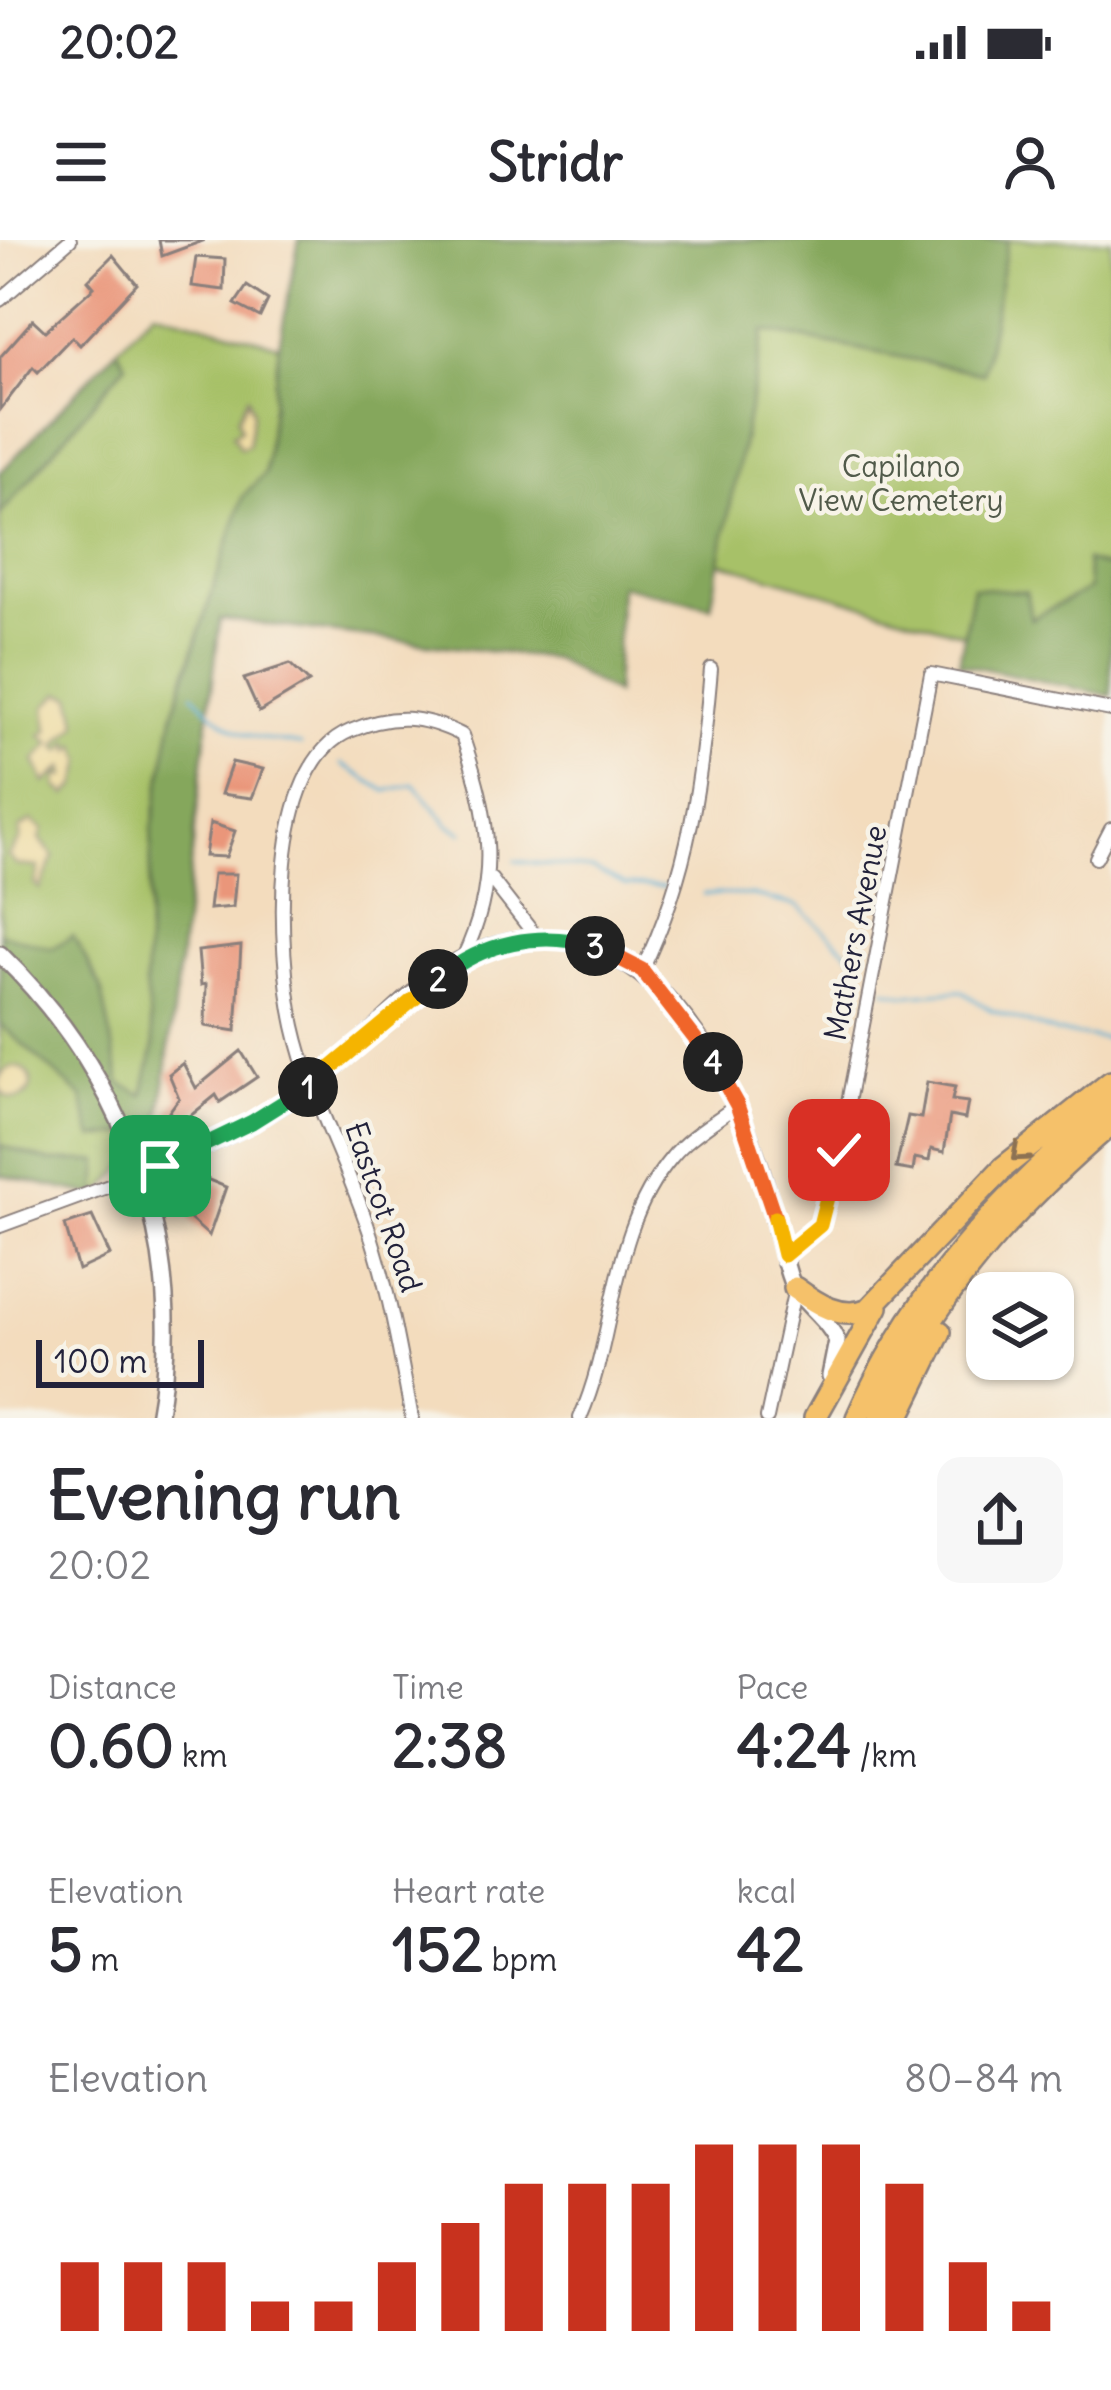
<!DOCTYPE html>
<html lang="en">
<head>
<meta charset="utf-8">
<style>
  body { margin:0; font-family:Delius,sans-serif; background:#f7f7f7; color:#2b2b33; height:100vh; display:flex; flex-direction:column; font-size:45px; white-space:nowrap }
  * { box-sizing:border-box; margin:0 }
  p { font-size:39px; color:#7c7c81 }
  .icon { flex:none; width:66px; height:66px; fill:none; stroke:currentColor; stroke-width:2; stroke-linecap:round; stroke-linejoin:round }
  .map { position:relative; height:1178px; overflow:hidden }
  .panel { display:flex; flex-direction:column; background:#fff; flex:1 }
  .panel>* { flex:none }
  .buttons { position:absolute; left:966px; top:1032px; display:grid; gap:24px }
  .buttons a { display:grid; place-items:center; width:108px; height:108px; border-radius:24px; background:#fff; box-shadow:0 3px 9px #0004; font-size:60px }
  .scale { position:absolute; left:36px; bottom:30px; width:168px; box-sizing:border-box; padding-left:12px; border:6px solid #22223b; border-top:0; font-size:33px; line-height:42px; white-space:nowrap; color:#22223b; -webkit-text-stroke:9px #f7f3e8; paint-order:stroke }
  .pin { position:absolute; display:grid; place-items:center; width:102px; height:102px; color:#fff; margin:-51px; border-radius:24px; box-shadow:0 6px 18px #0006 }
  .km { position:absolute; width:60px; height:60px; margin:-30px; border-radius:50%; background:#222; color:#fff; font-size:33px; line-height:60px; text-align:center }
  .round { display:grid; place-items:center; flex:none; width:126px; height:126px; border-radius:24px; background:#f7f7f7 }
  .overview { display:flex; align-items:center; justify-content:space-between; height:204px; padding:0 48px }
  h1 { font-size:66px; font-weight:700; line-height:90px }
  .stats { display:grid; grid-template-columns:repeat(3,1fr); gap:18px; height:204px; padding:12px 48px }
  .stats div { display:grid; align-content:center }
  .stats b { font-size:60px; font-weight:700 }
  .stats small { font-size:33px; font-weight:400 }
  .stats p { font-size:33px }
  .chart { height:336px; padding:24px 48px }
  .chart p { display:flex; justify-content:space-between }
  .chart svg { width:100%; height:216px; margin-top:12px; stroke:#c8321e; stroke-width:6 }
  .status { display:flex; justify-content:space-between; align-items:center; height:84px; padding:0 60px; background:#fff; direction:ltr }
  .status svg { height:33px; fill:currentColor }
  header { display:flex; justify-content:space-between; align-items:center; height:156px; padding:0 48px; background:#fff; font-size:54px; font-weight:700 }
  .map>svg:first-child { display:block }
  .green { fill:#a7c167; stroke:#647251; stroke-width:3 }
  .forest { fill:#85a75c; stroke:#54644c; stroke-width:3 }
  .sand { fill:#eeda9e; stroke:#887e6c; stroke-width:3 }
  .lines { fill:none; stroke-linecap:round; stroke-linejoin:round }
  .stream { stroke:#54acd1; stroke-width:3 }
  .building { fill:#ea967a }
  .minor-casing { stroke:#8a7f7c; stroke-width:16 }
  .tertiary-casing { stroke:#8a7f7c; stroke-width:20 }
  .motorway-casing { stroke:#8a7f7c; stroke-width:26 }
  .minor { stroke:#fff; stroke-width:12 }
  .tertiary { stroke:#fff; stroke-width:15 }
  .motorway { stroke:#f5c16b; stroke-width:21 }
  .oneway { stroke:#8c7253 }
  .split-1-casing { stroke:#fff; stroke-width:24 }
  .split-2-casing { stroke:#fff; stroke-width:24 }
  .split-3-casing { stroke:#fff; stroke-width:24 }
  .split-4-casing { stroke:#fff; stroke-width:24 }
  .split-5-casing { stroke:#fff; stroke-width:24 }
  .split-6-casing { stroke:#fff; stroke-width:24 }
  .split-1 { stroke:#22a559; stroke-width:15 }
  .split-2 { stroke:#f5b400; stroke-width:15 }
  .split-3 { stroke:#22a559; stroke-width:15 }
  .split-4 { stroke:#f0652b; stroke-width:15 }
  .split-5 { stroke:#f0652b; stroke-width:15 }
  .split-6 { stroke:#f5b400; stroke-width:15 }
  .labels { text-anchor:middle; stroke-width:9; stroke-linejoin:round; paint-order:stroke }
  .park-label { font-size:30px; fill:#515a4a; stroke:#f7f3e8 }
  .street-label { font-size:30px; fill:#22223b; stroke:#f7f3e8 }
</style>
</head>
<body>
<div class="status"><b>20:02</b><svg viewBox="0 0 49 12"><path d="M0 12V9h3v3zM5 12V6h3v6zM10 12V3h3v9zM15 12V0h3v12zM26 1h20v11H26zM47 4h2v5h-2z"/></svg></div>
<header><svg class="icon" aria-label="menu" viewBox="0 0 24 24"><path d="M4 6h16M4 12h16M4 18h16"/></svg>Stridr<svg class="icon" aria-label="person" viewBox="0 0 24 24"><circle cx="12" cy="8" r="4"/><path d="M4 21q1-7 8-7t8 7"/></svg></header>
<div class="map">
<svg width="1111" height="1178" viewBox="0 0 1111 1178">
  <rect width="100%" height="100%" fill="#f7f3e8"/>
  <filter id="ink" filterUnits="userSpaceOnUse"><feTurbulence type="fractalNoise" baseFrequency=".00833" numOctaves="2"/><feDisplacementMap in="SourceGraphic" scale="24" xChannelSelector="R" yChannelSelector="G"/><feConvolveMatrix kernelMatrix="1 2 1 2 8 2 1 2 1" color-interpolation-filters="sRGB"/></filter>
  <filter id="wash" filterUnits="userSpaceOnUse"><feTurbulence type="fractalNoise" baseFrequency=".004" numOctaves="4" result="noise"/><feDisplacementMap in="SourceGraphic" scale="48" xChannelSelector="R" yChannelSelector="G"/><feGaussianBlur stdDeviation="2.7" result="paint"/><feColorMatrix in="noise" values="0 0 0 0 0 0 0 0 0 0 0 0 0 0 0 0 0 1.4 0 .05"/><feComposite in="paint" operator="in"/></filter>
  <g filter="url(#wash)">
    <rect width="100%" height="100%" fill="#f3dcbd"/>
    <path class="green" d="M 1008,0 L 1111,0 L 1111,328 L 1087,322 L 1090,349 L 1030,379 L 973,347 L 964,394 L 719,322 L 764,90 L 982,133 Z
      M 154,70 L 279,105 L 265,234 L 220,379 L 159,890 L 97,956 L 0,935 L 0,233 Z"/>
    <path class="forest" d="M 299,0 L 1008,0 L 983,133 L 764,91 L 711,366 L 620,345 L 615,454 L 554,419 L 220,379 L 159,890 L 93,898 L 82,857 L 0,784 L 0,693 L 52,708 L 73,696 L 101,747 L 120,843 L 143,855 L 154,806 L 145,746 L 152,589 L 174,471 L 243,256 L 265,233 L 279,105 Z
      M 117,109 L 126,124 L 0,275 L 0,233 Z
      M 1086,321 L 1111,328 L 1111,456 L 959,423 L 973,347 L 1026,352 L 1031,379 L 1089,349 Z
      M 0,905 L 49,921 L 99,921 L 97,956 L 0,935 Z"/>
    <path class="sand" d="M 248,157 L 253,172 L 248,205 L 240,208 L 233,194 L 241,189 L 238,178 Z
      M 60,453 L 72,456 C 82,498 80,476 56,506 L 62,511 L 70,502 L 71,511 L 77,505 L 83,521 L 77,546 L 67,555 L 57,546 L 58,536 L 66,536 L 64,527 L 45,543 L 35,520 L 51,503 L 41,495 L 48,491 L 46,466 Z
      M 32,581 L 43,589 L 40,599 L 54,617 L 40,649 L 35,644 L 39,627 L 16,625 L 8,616 L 20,600 L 20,588 Z
      M-1 843a16 16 0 1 1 32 0a16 16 0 1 1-32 0Z"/>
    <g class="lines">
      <path class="stream" d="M 193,454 C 234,497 242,495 301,505
        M 341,524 L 386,551 L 414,544 L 449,585 L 463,593
        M 515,621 L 593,629 L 625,645 L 665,647
        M 704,654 L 751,655 L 797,666 L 858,721
        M 885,750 L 906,755 L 961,751 L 991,770 L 1055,792 L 1111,800"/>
    </g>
    <g id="blocks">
      <path class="building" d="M 159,0 L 203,0 L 203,1 L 162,16 Z
        M 113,15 L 137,44 L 80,105 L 72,97 L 38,132 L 33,127 L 0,170 L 0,117 L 33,80 L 45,91 L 94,47 L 88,40 Z
        M 196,17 L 225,19 L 224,50 L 192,46 Z
        M 247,46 L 268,60 L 260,77 L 235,64 Z
        M 290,424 L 309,442 L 259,472 L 244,439 Z
        M 232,522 L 263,529 L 252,558 L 221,554 Z
        M 210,583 L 235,591 L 226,617 L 205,616 Z
        M 213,634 L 236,634 L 233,667 L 209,669 Z
        M 241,706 L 236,791 L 205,786 L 206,744 L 201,745 L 198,711 Z
        M 241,811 L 257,837 L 220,862 L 216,855 L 179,885 L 169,872 L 179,858 L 169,834 L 183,823 L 196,848 Z
        M 927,842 L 955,847 L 952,860 L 968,862 L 965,879 L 950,876 L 944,912 L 931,909 L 929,921 L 915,918 L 913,931 L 896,928 L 908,876 L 921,878 Z
        M 197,935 L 226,947 L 209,996 L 190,979 Z
        M 92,976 L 110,1015 L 78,1030 L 65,985 Z"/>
    </g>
  </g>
  <g filter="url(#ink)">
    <use href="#blocks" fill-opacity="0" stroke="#8a7f7c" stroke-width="3"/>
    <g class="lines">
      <g class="minor-casing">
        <path id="minor" d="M 0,60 L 70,0
          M 1096,618 L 1111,589
          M 491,639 L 537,698
          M 642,730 C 690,633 702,535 711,429
          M 0,986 L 142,934
          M 784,1015 L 821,985 L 831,950 L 931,434 L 1111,470
          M 412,1178 C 401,1121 392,1065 375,1009 C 353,933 311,863 294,786 C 278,712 267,526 350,491 C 392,473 422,475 462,495 C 490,577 501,638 463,718
          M 580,1178 C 618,1092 608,993 672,917 C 688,897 716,881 737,865
          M 767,1178 L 795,1048"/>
      </g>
      <g class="tertiary-casing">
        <path id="tertiary" d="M 0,714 C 124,834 190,1005 158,1178
          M 142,934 C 200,909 260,882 312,845 C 361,809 412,743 466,717 C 619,646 715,794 758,921 C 771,958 777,997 789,1035 C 797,1062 826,1075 837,1101 L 830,1136"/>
      </g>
      <g class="motorway-casing">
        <path id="motorway" d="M 795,1048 C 817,1064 842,1081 869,1069 L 1004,927 L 1111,842
          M 815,1178 L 877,1067
          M 857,1178 C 912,1052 1006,950 1111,864
          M 880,1178 C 928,1060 1015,966 1111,884
          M 898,1178 L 940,1092"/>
      </g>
      <use href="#minor" class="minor"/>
      <use href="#tertiary" class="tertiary"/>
      <use href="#motorway" class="motorway"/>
    </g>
    <defs><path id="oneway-chevron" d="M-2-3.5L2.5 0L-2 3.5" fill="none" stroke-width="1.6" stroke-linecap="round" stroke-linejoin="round" transform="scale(3)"/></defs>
    <use class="oneway" href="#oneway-chevron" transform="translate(1019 914) rotate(139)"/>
  </g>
  <g class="lines" filter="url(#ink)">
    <g class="split-1-casing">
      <path id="split-1" d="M 160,926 L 252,882 L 308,847"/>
    </g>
    <g class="split-2-casing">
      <path id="split-2" d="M 308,847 L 438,739"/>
    </g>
    <g class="split-3-casing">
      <path id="split-3" d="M 438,739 C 483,702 540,690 595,706"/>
    </g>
    <g class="split-4-casing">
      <path id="split-4" d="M 595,706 L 642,730 L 713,822"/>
    </g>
    <g class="split-5-casing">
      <path id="split-5" d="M 713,822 L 737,865 L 775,978"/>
    </g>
    <g class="split-6-casing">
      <path id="split-6" d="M 775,978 L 784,1015 L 820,985 L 839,910"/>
    </g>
    <use href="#split-1" class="split-1"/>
    <use href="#split-2" class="split-2"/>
    <use href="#split-3" class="split-3"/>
    <use href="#split-4" class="split-4"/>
    <use href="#split-5" class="split-5"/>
    <use href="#split-6" class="split-6"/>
  </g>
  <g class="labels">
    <g class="park-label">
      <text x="901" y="237">Capilano<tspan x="901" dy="34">View Cemetery</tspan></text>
    </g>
    <g class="street-label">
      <text transform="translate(856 693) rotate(-79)" y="10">Mathers Avenue</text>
      <text transform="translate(383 967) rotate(71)" y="10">Eastcot Road</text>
    </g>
  </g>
</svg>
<div class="buttons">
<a><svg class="icon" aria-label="layers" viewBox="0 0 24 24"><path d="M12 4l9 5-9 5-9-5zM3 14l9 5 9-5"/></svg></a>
</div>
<div class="scale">100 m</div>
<div class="pin" style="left:160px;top:926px;background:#1e9e55"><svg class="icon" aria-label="arrive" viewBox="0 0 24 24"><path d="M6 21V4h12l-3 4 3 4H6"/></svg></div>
<div class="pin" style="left:839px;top:910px;background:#d93025"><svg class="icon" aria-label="check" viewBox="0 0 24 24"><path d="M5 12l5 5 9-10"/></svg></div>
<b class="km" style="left:308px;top:847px">1</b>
<b class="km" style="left:438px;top:739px">2</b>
<b class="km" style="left:595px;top:706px">3</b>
<b class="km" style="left:713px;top:822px">4</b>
</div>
<section class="panel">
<div class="overview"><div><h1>Evening run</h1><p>20:02</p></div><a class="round"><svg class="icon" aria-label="share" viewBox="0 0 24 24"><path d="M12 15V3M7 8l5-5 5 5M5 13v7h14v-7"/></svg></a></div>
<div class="stats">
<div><p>Distance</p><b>0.60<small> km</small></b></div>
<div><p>Time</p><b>2:38</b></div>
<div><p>Pace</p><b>4:24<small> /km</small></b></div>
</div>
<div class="stats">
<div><p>Elevation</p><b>5<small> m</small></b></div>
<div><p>Heart rate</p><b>152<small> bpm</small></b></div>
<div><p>kcal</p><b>42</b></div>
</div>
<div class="chart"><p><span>Elevation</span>80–84 m</p>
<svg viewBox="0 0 160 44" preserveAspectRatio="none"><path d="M5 44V30M15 44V30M25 44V30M35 44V38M45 44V38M55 44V30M65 44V22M75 44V14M85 44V14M95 44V14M105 44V6M115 44V6M125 44V6M135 44V14M145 44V30M155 44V38"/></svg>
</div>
</section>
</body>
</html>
